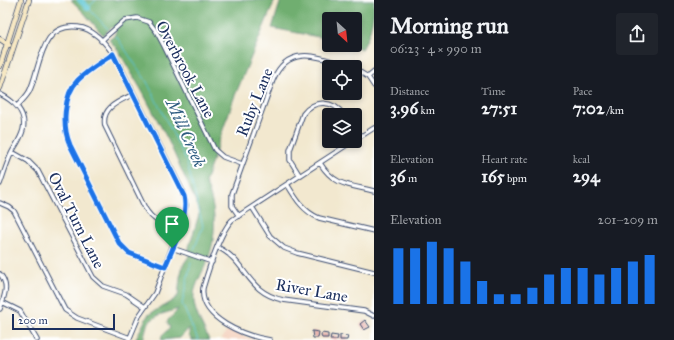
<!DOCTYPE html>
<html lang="en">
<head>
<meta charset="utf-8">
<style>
  body { margin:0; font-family:"IM FELL Great Primer",serif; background:#20242c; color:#f1f3f6; height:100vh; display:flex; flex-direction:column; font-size:15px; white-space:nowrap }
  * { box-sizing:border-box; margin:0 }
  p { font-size:13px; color:#9ea1a6 }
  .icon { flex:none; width:22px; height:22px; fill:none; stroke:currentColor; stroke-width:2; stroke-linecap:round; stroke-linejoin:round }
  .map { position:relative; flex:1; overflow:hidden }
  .side { display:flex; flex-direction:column; background:#171b24; width:300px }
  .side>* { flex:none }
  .needle { width:26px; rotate:153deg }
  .buttons { position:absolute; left:322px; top:12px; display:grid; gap:8px }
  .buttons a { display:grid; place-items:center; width:40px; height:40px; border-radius:4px; background:#171b24; box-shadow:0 2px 6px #0003; font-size:20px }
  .scale { position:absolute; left:12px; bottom:10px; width:103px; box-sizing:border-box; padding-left:4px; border:2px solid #1b2f5e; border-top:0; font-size:11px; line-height:14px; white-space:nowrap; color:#1b2f5e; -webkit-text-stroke:3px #fff; paint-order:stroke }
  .pin { position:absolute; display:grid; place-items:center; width:34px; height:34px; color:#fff; margin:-41px -17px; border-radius:50% 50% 50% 0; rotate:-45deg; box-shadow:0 0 4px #0007 }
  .pin .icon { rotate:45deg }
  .round { display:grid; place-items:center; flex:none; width:42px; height:42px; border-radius:4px; background:#20242c }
  .summary { display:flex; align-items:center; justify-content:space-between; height:68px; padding:0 16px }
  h1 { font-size:22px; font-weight:700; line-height:30px }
  .figures { display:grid; grid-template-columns:repeat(3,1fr); gap:6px; height:68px; padding:4px 16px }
  .figures div { display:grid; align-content:center }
  .figures b { font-size:17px; font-weight:700 }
  .figures small { font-size:11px; font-weight:400 }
  .figures p { font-size:11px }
  .chart { height:112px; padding:8px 16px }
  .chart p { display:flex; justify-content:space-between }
  .chart svg { width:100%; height:72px; margin-top:4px; stroke:#1a73e8; stroke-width:6 }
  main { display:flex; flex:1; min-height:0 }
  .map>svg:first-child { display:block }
  .built { fill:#f4d3c0 }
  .forest { fill:#6fae70; stroke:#456e67 }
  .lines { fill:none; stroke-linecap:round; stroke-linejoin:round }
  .stream { stroke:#5ac6d3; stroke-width:1 }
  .river { stroke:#5ac6d3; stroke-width:6 }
  .building { fill:#e5a8a3 }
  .street-casing { stroke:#3b4b6f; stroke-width:5.5 }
  .secondary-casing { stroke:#3b4b6f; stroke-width:6 }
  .street { stroke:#fff; stroke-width:3.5 }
  .secondary { stroke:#f7e8c3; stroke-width:4.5 }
  .route-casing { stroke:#fff; stroke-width:8 }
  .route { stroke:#1a73e8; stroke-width:5 }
  .labels { text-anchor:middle; stroke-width:4; stroke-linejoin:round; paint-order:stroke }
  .street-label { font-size:16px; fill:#1b2f5e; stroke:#fff }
  .water-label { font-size:17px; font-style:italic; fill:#2e5c81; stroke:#fff }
</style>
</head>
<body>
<main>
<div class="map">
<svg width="374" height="340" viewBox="0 0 374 340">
  <rect width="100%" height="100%" fill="#fff"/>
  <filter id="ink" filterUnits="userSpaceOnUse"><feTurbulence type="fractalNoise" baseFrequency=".025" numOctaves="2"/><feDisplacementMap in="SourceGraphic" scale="8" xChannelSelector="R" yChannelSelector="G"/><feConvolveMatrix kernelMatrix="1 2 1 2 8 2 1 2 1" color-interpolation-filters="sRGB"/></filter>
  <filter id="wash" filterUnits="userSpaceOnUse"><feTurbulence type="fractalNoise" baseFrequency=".012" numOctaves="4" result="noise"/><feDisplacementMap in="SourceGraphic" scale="16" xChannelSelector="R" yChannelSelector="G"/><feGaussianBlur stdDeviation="0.9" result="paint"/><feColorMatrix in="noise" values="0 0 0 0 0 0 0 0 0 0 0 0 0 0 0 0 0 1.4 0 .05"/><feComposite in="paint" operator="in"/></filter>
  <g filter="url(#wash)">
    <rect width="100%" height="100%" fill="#f2e8cf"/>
    <path class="built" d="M 229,328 L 246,337 L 255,340 L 222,340 L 222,338 Z"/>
    <path class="forest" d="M 71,0 L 275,0 L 234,98 L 205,182 C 217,207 217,237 207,262 C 203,271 195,285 194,294 C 192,310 203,326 209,340 L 192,340 L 189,336 L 189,328 L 180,338 L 161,340 L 162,335 L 170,328 L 167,322 C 169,317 175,315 178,309 L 159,315 L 150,321 L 147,325 L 143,340 L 135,340 L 148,315 L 172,301 L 178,296 L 180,277 L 183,265 L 189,256 L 189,247 L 200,211 L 168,140 L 142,91 L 118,50 L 109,40 L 114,36 L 116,31 L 112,27 L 103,35 L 85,14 Z
      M 281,0 L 374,0 C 374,16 371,35 362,49 L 351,45 L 355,45 L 355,19 L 329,19 L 329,39 L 272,28 Z"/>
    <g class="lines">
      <path class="stream" d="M 96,0 L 88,8 L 108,29
        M 116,36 L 147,82 L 186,160 L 203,226 L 194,250
        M 191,262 L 182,304 L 198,340"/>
      <path class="river" d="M 80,0 L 88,8"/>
    </g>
    <g id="blocks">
      <path class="building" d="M 365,320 L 370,327 L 364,330 L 360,324 Z
        M 312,331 L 319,332 L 318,338 L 313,338 Z
        M 322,333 L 328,334 L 328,338 L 322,338 L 321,336 Z
        M 331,335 L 338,336 L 337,340 L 330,340 Z
        M 340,335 L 348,336 L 347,340 L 340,340 Z"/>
    </g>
  </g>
  <g filter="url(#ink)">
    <use href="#blocks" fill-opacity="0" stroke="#3b4b6f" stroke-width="1"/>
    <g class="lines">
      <g class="street-casing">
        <path id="street" d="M 101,41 L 125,20 L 137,18 L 149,22 L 156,31 L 164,46 L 215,150 L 223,157 L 242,164
          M 113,54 C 101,62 88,70 78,80 C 63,95 62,127 70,145 L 119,243 L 129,253 L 165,267
          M 355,69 L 368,77 L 374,86
          M 368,77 L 374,72
          M 0,94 C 14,101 27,113 23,130 C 21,138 16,145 12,152 C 7,162 4,173 0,184
          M 134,94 C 120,101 101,107 105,126 L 145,208 C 153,222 165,225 179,230
          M 17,106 C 21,102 26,97 29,92 C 41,69 39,22 78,27 C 95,29 109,47 117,60 L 182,190 L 186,205 L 184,215 L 155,293 L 139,316 L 129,340
          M 355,132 L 359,138
          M 355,140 L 374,128
          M 12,152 L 28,161 L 38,171 L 93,277 L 103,286 L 126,294 L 145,307
          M 320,163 C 334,186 350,185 374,191
          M 300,176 L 290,160 L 290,150 L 303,114 C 314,99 333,100 344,115
          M 287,184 C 296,199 303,211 319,218 L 374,231
          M 0,203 L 9,207 L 14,211 L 65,310 L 77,318 L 130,338
          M 252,207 L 270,236 L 284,248 L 297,253 L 374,272
          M 239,216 L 232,206 L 232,194 L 273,80 C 289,42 321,58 351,67
          M 217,247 C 248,261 245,292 283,300 L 364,311 L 374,316
          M 172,248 L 212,262
          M 0,274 C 10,286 4,296 0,309
          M 2,302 L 20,311 L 37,340
          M 270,340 C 245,336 199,319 203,288 C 208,271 220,232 232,220 L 353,141"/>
      </g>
      <g class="secondary-casing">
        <path id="secondary" d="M 0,39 L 9,45
          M 0,66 L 21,0
          M 0,88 L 29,0"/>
      </g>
      <use href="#street" class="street"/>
      <use href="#secondary" class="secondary"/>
    </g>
  </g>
  <g class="lines" filter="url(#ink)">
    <g class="route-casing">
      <path id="route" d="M 113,54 L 184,196 C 189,217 173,247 165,267 L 129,253 L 119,243 L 70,145 C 62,127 63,95 78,80 C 88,70 102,62 113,54 Z"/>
    </g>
    <use href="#route" class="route"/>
  </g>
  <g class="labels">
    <g class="street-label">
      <text transform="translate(186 69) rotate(62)" y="6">Overbrook Lane</text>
      <text transform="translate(254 102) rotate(-68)" y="6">Ruby Lane</text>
      <text transform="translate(77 220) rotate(63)" y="6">Oval Turn Lane</text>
      <text transform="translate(312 290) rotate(10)" y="6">River Lane</text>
    </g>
    <g class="water-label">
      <text transform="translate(186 133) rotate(66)" y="6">Mill Creek</text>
    </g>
  </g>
</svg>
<div class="buttons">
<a><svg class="needle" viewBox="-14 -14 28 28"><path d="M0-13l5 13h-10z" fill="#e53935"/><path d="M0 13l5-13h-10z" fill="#9ea1a6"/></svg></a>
<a><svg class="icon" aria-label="locate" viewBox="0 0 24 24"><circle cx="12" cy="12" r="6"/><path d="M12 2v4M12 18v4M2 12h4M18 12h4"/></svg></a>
<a><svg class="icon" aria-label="layers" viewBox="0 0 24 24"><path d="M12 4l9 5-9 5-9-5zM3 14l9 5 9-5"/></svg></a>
</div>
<div class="scale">200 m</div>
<div class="pin" style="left:172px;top:248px;background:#1e9e55"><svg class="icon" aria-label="arrive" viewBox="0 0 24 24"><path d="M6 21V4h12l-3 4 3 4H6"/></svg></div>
</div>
<section class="side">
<div class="summary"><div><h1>Morning run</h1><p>06:23 · 4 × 990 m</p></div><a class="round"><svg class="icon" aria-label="share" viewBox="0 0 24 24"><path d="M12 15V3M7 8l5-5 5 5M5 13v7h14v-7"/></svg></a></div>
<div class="figures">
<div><p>Distance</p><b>3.96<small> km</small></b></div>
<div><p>Time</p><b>27:51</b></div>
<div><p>Pace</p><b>7:02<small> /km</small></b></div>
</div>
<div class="figures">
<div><p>Elevation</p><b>36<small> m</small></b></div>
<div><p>Heart rate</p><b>165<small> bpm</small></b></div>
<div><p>kcal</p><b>294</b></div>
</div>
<div class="chart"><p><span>Elevation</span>201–209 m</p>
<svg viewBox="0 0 160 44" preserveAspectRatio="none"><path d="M5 44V10M15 44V10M25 44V6M35 44V10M45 44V18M55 44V30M65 44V38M75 44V38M85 44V34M95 44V26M105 44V22M115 44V22M125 44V26M135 44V22M145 44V18M155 44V14"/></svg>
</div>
</section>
</main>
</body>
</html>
